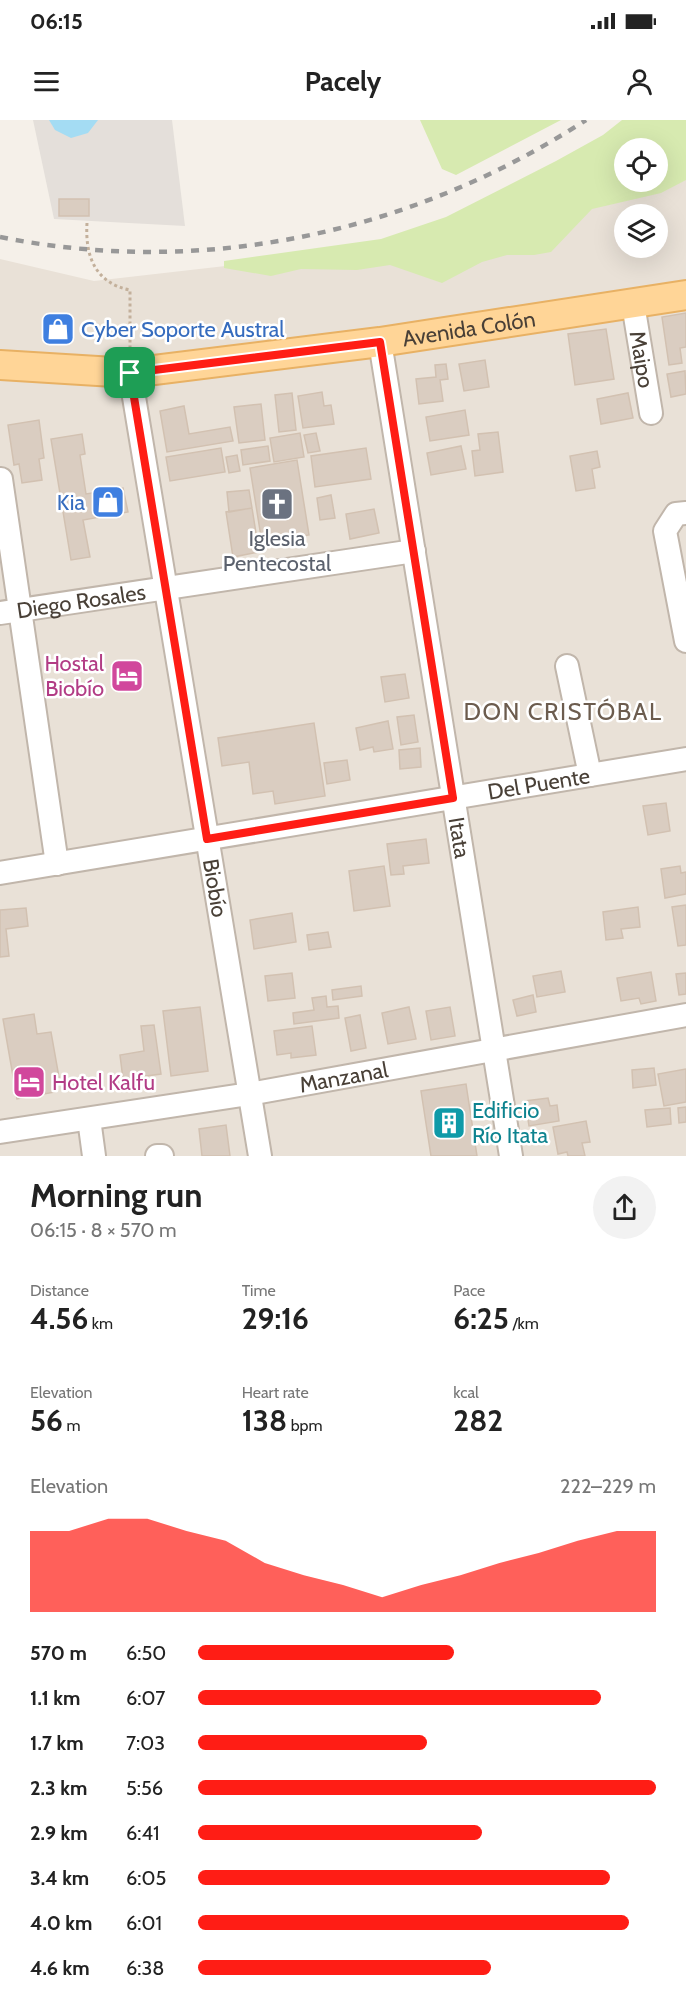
<!DOCTYPE html>
<html lang="en">
<head>
<meta charset="utf-8">
<style>
  body { margin:0; font-family:Cabin,sans-serif; background:#f2f2f2; color:#222; height:100vh; display:flex; flex-direction:column; font-size:22px; white-space:nowrap }
  * { box-sizing:border-box; margin:0 }
  p { font-size:20px; color:#767676 }
  .icon { flex:none; width:33px; height:33px; fill:none; stroke:currentColor; stroke-width:2; stroke-linecap:round; stroke-linejoin:round }
  .map { position:relative; height:1036px; overflow:hidden }
  .sheet { display:flex; flex-direction:column; background:#fff; flex:1 }
  .sheet>* { flex:none }
  .fabs { position:absolute; left:614px; top:18px; display:grid; gap:12px }
  .fabs a { display:grid; place-items:center; width:54px; height:54px; border-radius:50%; background:#fff; box-shadow:0 6px 24px #0002; font-size:30px }
  .pin { position:absolute; display:grid; place-items:center; width:51px; height:51px; color:#fff; margin:-26px; border-radius:12px; box-shadow:0 3px 9px #0006 }
  .round { display:grid; place-items:center; flex:none; width:63px; height:63px; border-radius:32px; background:#f2f2f2 }
  .overview { display:flex; align-items:center; justify-content:space-between; height:102px; padding:0 30px }
  h1 { font-size:33px; font-weight:700; line-height:45px }
  .metrics { display:grid; grid-template-columns:repeat(3,1fr); gap:9px; height:102px; padding:6px 30px }
  .metrics div { display:grid; align-content:center }
  .metrics b { font-size:30px; font-weight:700 }
  .metrics small { font-size:16px; font-weight:400 }
  .metrics p { font-size:16px }
  .chart { height:168px; padding:12px 30px }
  .chart p { display:flex; justify-content:space-between }
  .chart svg { width:100%; height:108px; margin-top:6px; fill:#ff1d15; opacity:.7 }
  ul { padding:0 30px; list-style:none; font-size:20px }
  li { display:grid; grid-template-columns:96px 72px 1fr; align-items:center; height:45px }
  li i { height:15px; border-radius:8px; background:#ff1d15 }
  .status { display:flex; justify-content:space-between; align-items:center; height:42px; padding:0 30px; background:#fff; direction:ltr }
  .status svg { height:16px; fill:currentColor }
  header { display:flex; justify-content:space-between; align-items:center; height:78px; padding:0 30px; background:#fff; font-size:27px; font-weight:700 }
  .map>svg:first-child { display:block }
  .residential { fill:#e9e1d7; fill-rule:evenodd }
  .industrial { fill:#e4dfda }
  .green { fill:#d7eab0; fill-rule:evenodd }
  .water { fill:#a4dcf3 }
  .building { fill:#dacdc1; stroke:#d2c1b1; stroke-width:1.5 }
  .lines { fill:none; stroke-linecap:round; stroke-linejoin:round }
  .minor-casing { stroke:#c1b6ab; stroke-width:26 }
  .major-casing { stroke:#e8b164; stroke-width:32 }
  .path { stroke:#c3b09b; stroke-width:3; stroke-dasharray:3 3; stroke-linecap:butt }
  .minor { stroke:#fff; stroke-width:22 }
  .major { stroke:#ffd597; stroke-width:28 }
  .rail { stroke:#989898; stroke-width:4.5; stroke-dasharray:8 8; stroke-linecap:butt }
  .route-casing { stroke:#fff; stroke-width:12 }
  .route { stroke:#ff1d15; stroke-width:8 }
  .labels { text-anchor:middle; stroke-width:5; stroke-linejoin:round; paint-order:stroke }
  .shop-label { font-size:22px; fill:#366cbe; stroke:#fff; text-anchor:start }
  .street-label { font-size:22px; fill:#494037; stroke:#fff }
  .worship-label { font-size:22px; fill:#5b616d; stroke:#fff }
  .hotel-label { font-size:22px; fill:#b23c85; stroke:#fff; text-anchor:end }
  .culture-label { font-size:22px; fill:#0d838f; stroke:#fff; text-anchor:start }
  .neighbourhood-label { font-size:24px; letter-spacing:1.5px; fill:#6c5c4e; stroke:#fff }
</style>
</head>
<body>
<div class="status"><b>06:15</b><svg viewBox="0 0 49 12"><path d="M0 12V9h3v3zM5 12V6h3v6zM10 12V3h3v9zM15 12V0h3v12zM26 1h20v11H26zM47 4h2v5h-2z"/></svg></div>
<header><svg class="icon" aria-label="menu" viewBox="0 0 24 24"><path d="M4 6h16M4 12h16M4 18h16"/></svg>Pacely<svg class="icon" aria-label="person" viewBox="0 0 24 24"><circle cx="12" cy="8" r="4"/><path d="M4 21q1-7 8-7t8 7"/></svg></header>
<div class="map">
<svg width="686" height="1036" viewBox="0 0 686 1036">
  <rect width="100%" height="100%" fill="#f5f0e9"/>
  <path class="residential" d="M 686,0 L 686,1036 L 0,1036 L 0,139 L 94,161 L 426,123 L 639,13 ZM 624,28 L 657,28 L 657,62 L 624,62 ZM 624,94 L 657,94 L 657,128 L 624,128 Z"/>
  <path class="industrial" d="M 33,0 L 172,0 L 185,106 L 54,99 Z"/>
  <path class="green" d="M 420,0 L 561,0 L 456,55 L 442,49 Z
    M 622,0 L 686,0 L 686,60 L 661,73 L 592,89 L 551,132 L 534,135 L 507,135 L 482,142 L 442,163 L 390,145 L 357,150 L 301,149 L 271,156 L 224,148 L 224,141 L 381,119 L 446,97 L 556,41 L 603,15 ZM 624,28 L 657,28 L 657,62 L 624,62 Z"/>
  <path class="water" d="M 49,0 L 98,0 L 88,13 L 71,18 L 55,10 Z"/>
  <path class="building" d="M 59,79 L 89,79 L 89,96 L 59,96 Z
    M 686,193 L 686,227 L 680,228 L 682,243 L 669,245 L 662,197 Z
    M 606,209 L 614,259 L 575,265 L 568,214 Z
    M 485,240 L 489,267 L 464,271 L 459,244 Z
    M 446,244 L 448,259 L 440,260 L 443,281 L 419,284 L 416,259 L 436,257 L 435,245 Z
    M 685,251 L 686,274 L 671,277 L 667,254 Z
    M 322,272 L 324,286 L 331,285 L 334,304 L 303,308 L 298,276 Z
    M 292,273 L 296,310 L 279,312 L 275,275 Z
    M 628,273 L 633,298 L 601,304 L 597,279 Z
    M 261,284 L 265,320 L 239,323 L 234,287 Z
    M 184,286 L 189,314 L 230,307 L 233,321 L 167,332 L 160,291 Z
    M 465,290 L 469,315 L 430,321 L 426,297 Z
    M 39,300 L 44,338 L 39,339 L 42,360 L 22,363 L 19,344 L 14,345 L 8,305 Z
    M 498,312 L 503,352 L 475,356 L 472,331 L 480,330 L 478,314 Z
    M 300,313 L 304,337 L 274,342 L 270,318 Z
    M 316,313 L 320,331 L 308,333 L 304,315 Z
    M 82,314 L 85,334 L 80,335 L 86,374 L 123,368 L 128,392 L 83,400 L 90,437 L 71,440 L 51,319 Z
    M 268,326 L 270,341 L 243,345 L 241,330 Z
    M 461,326 L 466,349 L 431,355 L 427,333 Z
    M 221,328 L 225,352 L 170,361 L 166,337 Z
    M 366,328 L 371,359 L 315,367 L 311,336 Z
    M 597,331 L 600,347 L 592,349 L 595,368 L 576,371 L 570,336 Z
    M 237,335 L 240,351 L 229,353 L 226,337 Z
    M 297,340 L 309,415 L 262,423 L 250,348 Z
    M 249,370 L 252,388 L 229,392 L 227,372 Z
    M 331,375 L 335,398 L 320,400 L 317,378 Z
    M 252,388 L 259,432 L 233,437 L 226,392 Z
    M 374,389 L 379,413 L 350,419 L 346,394 Z
    M 405,554 L 409,578 L 385,582 L 381,557 Z
    M 414,595 L 418,622 L 401,625 L 397,597 Z
    M 388,601 L 393,629 L 374,632 L 373,627 L 360,630 L 356,608 Z
    M 314,603 L 325,676 L 275,684 L 273,671 L 253,674 L 249,642 L 222,646 L 218,618 Z
    M 420,628 L 421,647 L 400,649 L 399,630 Z
    M 347,640 L 350,660 L 327,664 L 324,643 Z
    M 666,683 L 670,711 L 648,715 L 643,686 Z
    M 426,719 L 429,743 L 403,746 L 404,754 L 391,755 L 387,724 Z
    M 384,746 L 390,786 L 354,791 L 349,751 Z
    M 680,746 L 681,753 L 686,752 L 686,774 L 665,778 L 661,749 Z
    M 686,785 L 686,825 L 678,826 L 672,787 Z
    M 638,787 L 640,807 L 621,809 L 623,818 L 606,820 L 603,792 Z
    M 26,788 L 28,806 L 6,809 L 9,836 L 0,837 L 0,790 Z
    M 292,793 L 296,822 L 254,829 L 250,800 Z
    M 328,812 L 331,827 L 309,830 L 307,815 Z
    M 561,851 L 565,872 L 537,877 L 533,856 Z
    M 651,852 L 656,881 L 641,884 L 639,878 L 621,881 L 617,858 Z
    M 292,853 L 295,878 L 268,881 L 265,856 Z
    M 686,853 L 686,874 L 679,875 L 676,854 Z
    M 361,866 L 362,876 L 333,880 L 332,870 Z
    M 533,875 L 536,892 L 517,896 L 513,880 Z
    M 326,876 L 327,887 L 338,886 L 339,898 L 294,904 L 293,893 L 314,890 L 312,878 Z
    M 200,887 L 208,951 L 171,956 L 163,891 Z
    M 409,887 L 416,919 L 388,924 L 382,893 Z
    M 450,887 L 455,916 L 431,920 L 426,891 Z
    M 34,894 L 37,914 L 51,912 L 59,957 L 52,958 L 55,972 L 17,979 L 3,899 Z
    M 360,895 L 366,928 L 351,931 L 345,898 Z
    M 154,905 L 161,954 L 123,959 L 120,935 L 144,931 L 141,906 Z
    M 312,906 L 316,935 L 291,938 L 291,933 L 277,935 L 274,911 Z
    M 654,948 L 656,965 L 633,968 L 632,950 Z
    M 686,949 L 686,982 L 664,986 L 658,954 Z
    M 466,964 L 477,1036 L 431,1036 L 421,971 Z
    M 548,978 L 550,986 L 557,985 L 559,1001 L 529,1006 L 525,981 Z
    M 686,987 L 686,1002 L 679,1003 L 678,988 Z
    M 670,988 L 671,1004 L 647,1007 L 645,990 Z
    M 586,1001 L 590,1022 L 582,1023 L 585,1036 L 568,1036 L 567,1032 L 558,1034 L 553,1007 Z
    M 226,1005 L 230,1036 L 202,1036 L 199,1009 Z"/>
  <g class="lines">
    <g class="minor-casing">
      <g id="minor">
        <path id="s1" d="M 633,184 L 651,293"/>
        <path id="s2" d="M 380,222 L 511,1036"/>
        <path id="s3" d="M 130,253 L 260,1036"/>
        <path d="M 1,359 L 57,744"/>
        <path d="M 686,393 L 676,394 L 665,411 L 686,521"/>
        <path id="s4" d="M 0,493 L 414,431"/>
        <path d="M 567,546 L 590,655"/>
        <path id="s5" d="M 0,753 L 686,639"/>
        <path d="M 89,999 L 94,1036"/>
        <path id="s6" d="M 0,1012 L 249,974 L 686,895"/>
        <path d="M 157,1036 L 162,1036"/>
      </g>
    </g>
    <g class="major-casing">
      <g id="major">
        <path id="s7" d="M 0,245 L 130,253 L 380,222 L 686,175"/>
      </g>
    </g>
    <path class="path" d="M 87,103 C 85,136 95,163 130,170 L 130,230"/>
    <use href="#minor" class="minor"/>
    <use href="#major" class="major"/>
    <path class="rail" d="M 0,117 C 204,158 412,113 586,0"/>
  </g>
  <g class="lines">
    <g class="route-casing">
      <path id="route" d="M 380,222 L 453,678 L 207,719 L 130,253 Z"/>
    </g>
    <use href="#route" class="route"/>
  </g>
  <defs>
    <g id="shop-square" transform="scale(1.725)"><rect x="-9" y="-9" width="18" height="18" rx="4" fill="#3f7fe0" stroke="#fff"/><path d="M-5-2.5h2.3a2.7 3.5 0 0 1 5.4 0H5L5.5 6h-11ZM-1.5-2.5h3a1.5 2.3 0 0 0-3 0Z" fill="#fff"/></g>
    <g id="church-square" transform="scale(1.725)"><rect x="-9" y="-9" width="18" height="18" rx="4" fill="#6b7280" stroke="#fff"/><path d="M-1.2-6h2.4v3.5h3.3v2.4h-3.3V6h-2.4V-.1h-3.3v-2.4h3.3Z" fill="#fff"/></g>
    <g id="hotel-square" transform="scale(1.725)"><rect x="-9" y="-9" width="18" height="18" rx="4" fill="#d1479c" stroke="#fff"/><path d="M-6-4.5h1.5V1H6V5H4.5V3h-9V5H-6ZM-4 0a1.8 1.8 0 1 1 3.6 0ZM.5 0V-2.5h3Q6-2.5 6 0Z" fill="#fff"/></g>
    <g id="building-square" transform="scale(1.725)"><rect x="-9" y="-9" width="18" height="18" rx="4" fill="#0f9aa8" stroke="#fff"/><path d="M-4-6H4V6H1V3H-1V6H-4ZM-2.5-4.3h1.7v1.8h-1.7ZM.8-4.3h1.7v1.8H.8ZM-2.5-1h1.7V.8h-1.7ZM.8-1h1.7V.8H.8Z" fill="#fff"/></g>
  </defs>
  <g fill-rule="evenodd">
    <use href="#shop-square" x="58" y="209"/>
    <use href="#shop-square" x="108" y="382"/>
    <use href="#church-square" x="277" y="384"/>
    <use href="#hotel-square" x="127" y="556"/>
    <use href="#hotel-square" x="29" y="962"/>
    <use href="#building-square" x="449" y="1003"/>
  </g>
  <g class="labels">
    <g class="shop-label">
      <text x="81" y="217">Cyber Soporte Austral</text>
      <text x="85" y="390" text-anchor="end">Kia</text>
    </g>
    <g class="street-label">
      <text dy="8" stroke="none"><textPath href="#s7" startOffset="472">Avenida Colón</textPath></text>
      <text dy="8" stroke="none"><textPath href="#s1" startOffset="56">Maipo</textPath></text>
      <text dy="8" stroke="none"><textPath href="#s4" startOffset="82">Diego Rosales</textPath></text>
      <text dy="8" stroke="none"><textPath href="#s5" startOffset="546">Del Puente</textPath></text>
      <text dy="8" stroke="none"><textPath href="#s2" startOffset="502">Itata</textPath></text>
      <text dy="8" stroke="none"><textPath href="#s3" startOffset="522">Biobío</textPath></text>
      <text dy="8" stroke="none"><textPath href="#s6" startOffset="348">Manzanal</textPath></text>
    </g>
    <g class="worship-label">
      <text x="277" y="426">Iglesia<tspan x="277" dy="25">Pentecostal</tspan></text>
    </g>
    <g class="hotel-label">
      <text x="104" y="551">Hostal<tspan x="104" dy="25">Biobío</tspan></text>
      <text x="52" y="970" text-anchor="start">Hotel Kalfu</text>
    </g>
    <g class="culture-label">
      <text x="472" y="998">Edificio<tspan x="472" dy="25">Río Itata</tspan></text>
    </g>
    <g class="neighbourhood-label">
      <text x="563" y="600">DON CRISTÓBAL</text>
    </g>
  </g>
</svg>
<div class="fabs">
<a><svg class="icon" aria-label="locate" viewBox="0 0 24 24"><circle cx="12" cy="12" r="6"/><path d="M12 2v4M12 18v4M2 12h4M18 12h4"/></svg></a>
<a><svg class="icon" aria-label="layers" viewBox="0 0 24 24"><path d="M12 4l9 5-9 5-9-5zM3 14l9 5 9-5"/></svg></a>
</div>
<div class="pin" style="left:130px;top:253px;background:#1e9e55"><svg class="icon" aria-label="arrive" viewBox="0 0 24 24"><path d="M6 21V4h12l-3 4 3 4H6"/></svg></div>
</div>
<section class="sheet">
<div class="overview"><div><h1>Morning run</h1><p>06:15 · 8 × 570 m</p></div><a class="round"><svg class="icon" aria-label="share" viewBox="0 0 24 24"><path d="M12 15V3M7 8l5-5 5 5M5 13v7h14v-7"/></svg></a></div>
<div class="metrics">
<div><p>Distance</p><b>4.56<small> km</small></b></div>
<div><p>Time</p><b>29:16</b></div>
<div><p>Pace</p><b>6:25<small> /km</small></b></div>
</div>
<div class="metrics">
<div><p>Elevation</p><b>56<small> m</small></b></div>
<div><p>Heart rate</p><b>138<small> bpm</small></b></div>
<div><p>kcal</p><b>282</b></div>
</div>
<div class="chart"><p><span>Elevation</span>222–229 m</p>
<svg viewBox="0 0 160 44" preserveAspectRatio="none"><path d="M0 44V11L10 11L20 6L30 6L40 11L50 15L60 24L70 29L80 33L90 38L100 33L110 29L120 24L130 20L140 15L150 11L160 11V44z"/></svg>
</div>
<ul>
<li><b>570 m</b>6:50<i style="width:56%"></i></li>
<li><b>1.1 km</b>6:07<i style="width:88%"></i></li>
<li><b>1.7 km</b>7:03<i style="width:50%"></i></li>
<li><b>2.3 km</b>5:56<i style="width:100%"></i></li>
<li><b>2.9 km</b>6:41<i style="width:62%"></i></li>
<li><b>3.4 km</b>6:05<i style="width:90%"></i></li>
<li><b>4.0 km</b>6:01<i style="width:94%"></i></li>
<li><b>4.6 km</b>6:38<i style="width:64%"></i></li>
</ul>
</section>
</body>
</html>
